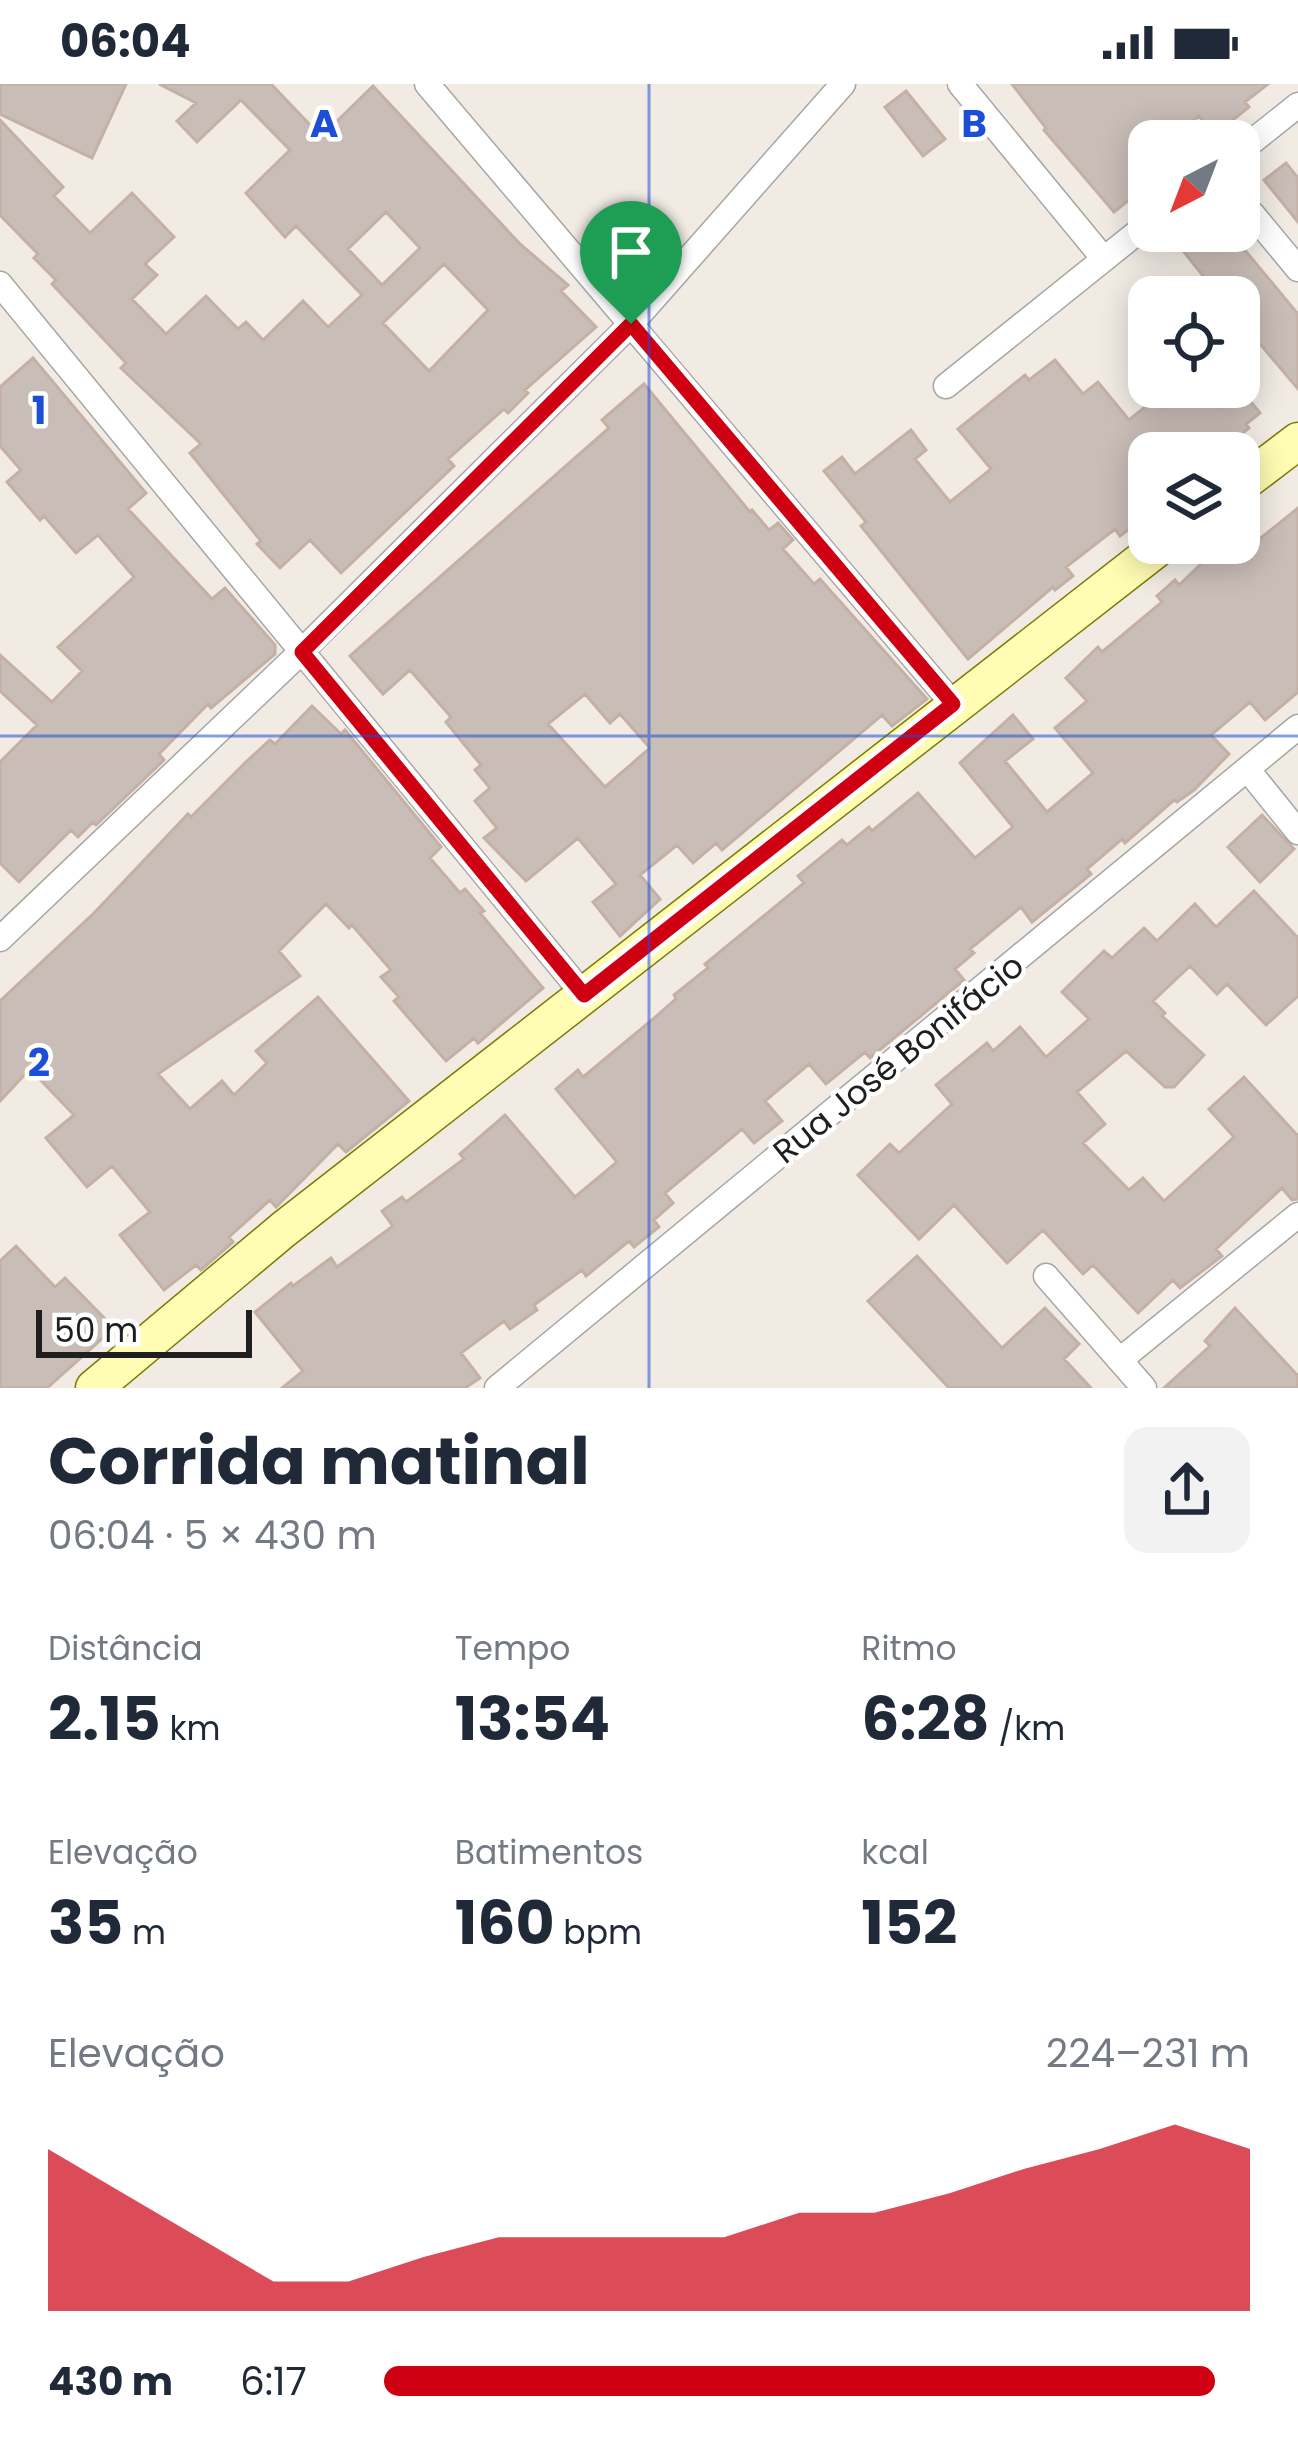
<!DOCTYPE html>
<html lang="pt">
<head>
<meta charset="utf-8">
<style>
  body { margin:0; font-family:Poppins,sans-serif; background:#f2f2f3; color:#1f2937; height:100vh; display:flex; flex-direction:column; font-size:45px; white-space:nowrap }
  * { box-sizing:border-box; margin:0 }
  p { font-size:39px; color:#747a83 }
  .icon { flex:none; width:66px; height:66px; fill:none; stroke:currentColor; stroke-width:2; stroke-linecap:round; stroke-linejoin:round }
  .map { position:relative; height:1304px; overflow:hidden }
  .sheet { display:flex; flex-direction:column; background:#fff; flex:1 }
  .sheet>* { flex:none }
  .needle { width:78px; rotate:222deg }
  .fabs { position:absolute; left:1128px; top:36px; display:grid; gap:24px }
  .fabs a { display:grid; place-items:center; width:132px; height:132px; border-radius:24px; background:#fff; box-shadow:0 6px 30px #0003; font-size:60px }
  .scale { position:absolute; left:36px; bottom:30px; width:216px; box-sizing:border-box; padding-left:12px; border:6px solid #1f1f1f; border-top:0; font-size:33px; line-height:42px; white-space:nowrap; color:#1f1f1f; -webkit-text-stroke:9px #fff; paint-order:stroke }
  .pin { position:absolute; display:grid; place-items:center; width:102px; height:102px; color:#fff; margin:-123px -51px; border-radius:50% 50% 50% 0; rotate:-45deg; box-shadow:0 0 12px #0007 }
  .pin .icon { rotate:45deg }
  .round { display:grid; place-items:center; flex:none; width:126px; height:126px; border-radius:24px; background:#f2f2f3 }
  .summary { display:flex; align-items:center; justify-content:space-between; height:204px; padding:0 48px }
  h1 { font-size:66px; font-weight:700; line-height:90px }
  .figures { display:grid; grid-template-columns:repeat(3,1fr); gap:18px; height:204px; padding:12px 48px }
  .figures div { display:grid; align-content:center }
  .figures b { font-size:60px; font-weight:700 }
  .figures small { font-size:33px; font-weight:400 }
  .figures p { font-size:33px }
  .chart { height:336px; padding:24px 48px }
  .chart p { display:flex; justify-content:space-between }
  .chart svg { width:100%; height:216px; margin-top:12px; fill:#ce0012; opacity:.7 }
  ul { padding:0 48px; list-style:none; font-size:39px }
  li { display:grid; grid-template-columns:192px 144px 1fr; align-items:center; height:90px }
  li i { height:30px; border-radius:15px; background:#ce0012 }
  .status { display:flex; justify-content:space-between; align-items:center; height:84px; padding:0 60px; background:#fff; direction:ltr }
  .status svg { height:33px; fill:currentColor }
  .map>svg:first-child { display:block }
  .building { fill:#c9bdb7; stroke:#c4b0a5; stroke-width:3; fill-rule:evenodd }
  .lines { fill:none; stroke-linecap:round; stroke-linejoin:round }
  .minor-casing { stroke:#a6a6a6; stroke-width:27 }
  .secondary-casing { stroke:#797c00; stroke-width:39 }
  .minor { stroke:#fff; stroke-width:24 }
  .secondary { stroke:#fffcb4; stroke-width:36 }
  .route-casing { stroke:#fff; stroke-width:24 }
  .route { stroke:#ce0012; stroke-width:15 }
  .grid { fill:none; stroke:#1d4ed8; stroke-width:3; stroke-opacity:0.55 }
  .labels { text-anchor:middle; stroke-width:9; stroke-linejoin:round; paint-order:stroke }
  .street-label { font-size:33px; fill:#1f1f1f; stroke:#fff }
  .grid-label { font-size:39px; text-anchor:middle; font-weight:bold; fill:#1d4ed8; stroke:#fff; stroke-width:9; stroke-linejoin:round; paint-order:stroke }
</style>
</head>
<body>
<div class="status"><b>06:04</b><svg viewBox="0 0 49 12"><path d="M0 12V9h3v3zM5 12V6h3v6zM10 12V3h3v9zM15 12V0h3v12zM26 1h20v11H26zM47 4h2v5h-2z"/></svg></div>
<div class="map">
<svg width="1298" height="1304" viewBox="0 0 1298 1304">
  <rect width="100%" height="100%" fill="#f1ebe4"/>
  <path class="building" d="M 0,0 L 126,0 L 92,74 L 0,30 Z
    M 159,0 L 271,0 L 313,44 L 323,35 L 331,43 L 373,2 L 520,160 L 568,201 L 561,207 L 596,243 L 525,306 L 528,309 L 508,329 L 504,325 L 448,375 L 454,382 L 341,489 L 310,456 L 280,484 L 257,460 L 261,457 L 190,369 L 201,360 L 121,284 L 126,279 L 52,200 L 56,196 L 34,174 L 38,170 L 0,131 L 0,36 L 63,103 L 54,112 L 90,149 L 132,109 L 174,153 L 145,180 L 157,191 L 132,215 L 166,250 L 206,212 L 238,245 L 246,238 L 263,256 L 303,217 L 328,243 L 362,211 L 296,142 L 285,153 L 246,109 L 290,66 L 241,16 L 197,58 L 177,37 L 196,19 ZM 386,128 L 420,164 L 382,201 L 348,165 ZM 444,180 L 488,226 L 429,287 L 383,239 Z
    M 1012,0 L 1268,0 L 1245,18 L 1249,23 L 1214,51 L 1199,32 L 1167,57 L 1149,57 L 1149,71 L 1134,82 L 1149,100 L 1114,128 L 1044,46 L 1046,44 Z
    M 906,7 L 945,55 L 923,72 L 885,23 Z
    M 1286,79 L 1298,94 L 1298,138 L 1264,96 Z
    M 1200,147 L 1229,147 L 1298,230 L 1298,305 L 1239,235 L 1239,213 L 1220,213 L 1180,163 Z
    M 33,274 L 146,409 L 128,425 L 212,515 L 225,504 L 275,561 L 275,570 L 211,624 L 208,620 L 159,670 L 164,676 L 96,741 L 93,738 L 78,753 L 71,746 L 19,798 L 0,779 L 0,678 L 37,641 L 0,607 L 0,571 L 52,618 L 82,587 L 58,563 L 134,493 L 98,451 L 76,469 L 44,432 L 40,436 L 7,398 L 21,386 L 0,362 L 0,303 Z
    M 1055,276 L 1083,310 L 1098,298 L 1129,336 L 1170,303 L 1239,303 L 1260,329 L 1246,340 L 1249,344 L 1218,369 L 1149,369 L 1149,429 L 1120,452 L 1115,445 L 1066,483 L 1073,492 L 1055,506 L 1053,503 L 968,575 L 861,442 L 866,438 L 824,387 L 842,373 L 855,390 L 911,346 L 926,366 L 915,375 L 950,418 L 991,385 L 958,345 L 1025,291 L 1029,296 Z
    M 644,300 L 750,428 L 752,426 L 769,446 L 778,439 L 793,456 L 783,465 L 814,500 L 820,495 L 927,615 L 892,642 L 882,631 L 722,766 L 716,759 L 693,779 L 677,761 L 640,791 L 660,815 L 620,852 L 593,818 L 616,800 L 578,754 L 526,797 L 484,754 L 497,744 L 475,717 L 490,704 L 475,686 L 481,681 L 446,638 L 451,633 L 410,586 L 383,610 L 350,572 L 609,344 L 602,336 ZM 585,610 L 610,639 L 620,630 L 650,664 L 605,703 L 548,640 Z
    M 1298,424 L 1298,608 L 1265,636 L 1250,618 L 1211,651 L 1229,670 L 1194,706 L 1177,718 L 1174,716 L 1125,759 L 1122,755 L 1087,785 L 1091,790 L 1032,838 L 1021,823 L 970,865 L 974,869 L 955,885 L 964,896 L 870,974 L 865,968 L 826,1000 L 809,980 L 765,1017 L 782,1037 L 754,1059 L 742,1045 L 665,1109 L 673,1119 L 654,1136 L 659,1143 L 634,1163 L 629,1157 L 586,1192 L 582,1186 L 534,1221 L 537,1226 L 510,1245 L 504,1237 L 461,1269 L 480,1294 L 465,1304 L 282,1304 L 303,1287 L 255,1228 L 291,1199 L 293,1202 L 331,1174 L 337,1183 L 393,1142 L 382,1127 L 402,1113 L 406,1118 L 464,1075 L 460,1070 L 505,1031 L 575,1113 L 617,1078 L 556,1005 L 578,986 L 583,993 L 652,936 L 676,915 L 674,911 L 708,884 L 705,880 L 804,799 L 798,792 L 842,756 L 847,761 L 869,743 L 872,747 L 918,709 L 975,774 L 1013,743 L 960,679 L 1013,631 L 1033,655 L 1005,677 L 1047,728 L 1093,689 L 1055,644 L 1087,617 L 1066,594 L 1098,563 L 1102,568 L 1162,518 L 1157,512 L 1175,496 L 1179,501 L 1223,459 L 1251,462 Z
    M 312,622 L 341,650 L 345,646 L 441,763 L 430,774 L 460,809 L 465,805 L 484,827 L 480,829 L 543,904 L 478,959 L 474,954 L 446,977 L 394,917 L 399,913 L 381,893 L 391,886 L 352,841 L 349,844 L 326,820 L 279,867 L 300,892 L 158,990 L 190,1025 L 222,997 L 234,1011 L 267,979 L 256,967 L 318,913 L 409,1017 L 346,1068 L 338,1060 L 276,1123 L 270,1116 L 229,1153 L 233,1158 L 201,1186 L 196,1181 L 164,1206 L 120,1151 L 150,1128 L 112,1082 L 87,1103 L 46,1054 L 74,1031 L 30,985 L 0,1017 L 0,917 L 94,829 L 188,730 L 191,733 L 248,676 L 270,656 L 275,660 Z
    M 1262,731 L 1294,765 L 1260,798 L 1228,763 Z
    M 1254,807 L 1298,854 L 1298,912 L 1266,941 L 1227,900 L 1217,910 L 1190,882 L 1153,917 L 1165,929 L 1162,932 L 1204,971 L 1174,1003 L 1165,1003 L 1126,967 L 1077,1008 L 1105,1040 L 1083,1059 L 1129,1106 L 1143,1094 L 1164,1117 L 1234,1053 L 1209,1025 L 1244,993 L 1298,1052 L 1298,1115 L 1292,1116 L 1282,1104 L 1216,1165 L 1222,1172 L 1180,1204 L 1173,1196 L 1138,1229 L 1093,1181 L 1083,1190 L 1043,1146 L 1007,1179 L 954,1121 L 919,1155 L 858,1091 L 890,1060 L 899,1069 L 952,1020 L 936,1001 L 987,959 L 993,967 L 1020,943 L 1046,973 L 1089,935 L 1062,908 L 1104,867 L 1112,874 L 1144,844 L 1157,857 L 1195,820 L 1216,843 Z
    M 16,1162 L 55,1203 L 65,1194 L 114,1244 L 47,1304 L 0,1304 L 0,1177 Z
    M 917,1172 L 1002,1264 L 1045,1224 L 1079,1260 L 1064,1275 L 1091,1304 L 949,1304 L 868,1217 Z
    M 1235,1224 L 1298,1292 L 1298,1304 L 1164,1304 L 1210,1262 L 1205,1257 Z"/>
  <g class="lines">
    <g class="minor-casing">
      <path id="minor" d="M 427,0 L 953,620
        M 960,0 L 1104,175
        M 1239,68 L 1298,21
        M 1239,114 L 1298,185
        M 0,200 L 584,911
        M 946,302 L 1149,139
        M 1248,686 L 1298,748
        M 0,855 L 301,568 L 631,240 L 843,0
        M 1046,1192 L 1144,1304
        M 1120,1276 L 1298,1131
        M 497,1304 L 1298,643"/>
    </g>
    <g class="secondary-casing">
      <path id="secondary" d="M 1239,402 L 1298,357
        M 94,1304 L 284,1145 L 1164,459"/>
    </g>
    <use href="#minor" class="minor"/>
    <use href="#secondary" class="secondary"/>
  </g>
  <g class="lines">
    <g class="route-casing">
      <path id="route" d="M 631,240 L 953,620 L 584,911 L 302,568 Z"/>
    </g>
    <use href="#route" class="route"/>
  </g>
  <path class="grid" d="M 649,0 L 649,1304M 0,652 L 1298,652"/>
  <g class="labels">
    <g class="street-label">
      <text transform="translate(898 974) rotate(-39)" y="12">Rua José Bonifácio</text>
    </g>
  </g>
  <g class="grid-label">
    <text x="324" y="53">A</text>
    <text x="974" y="53">B</text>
    <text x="39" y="340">1</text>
    <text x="39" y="992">2</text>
  </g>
</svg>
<div class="fabs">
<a><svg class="needle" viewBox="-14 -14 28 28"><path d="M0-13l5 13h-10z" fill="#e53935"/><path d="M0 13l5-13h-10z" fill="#747a83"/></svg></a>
<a><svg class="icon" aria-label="locate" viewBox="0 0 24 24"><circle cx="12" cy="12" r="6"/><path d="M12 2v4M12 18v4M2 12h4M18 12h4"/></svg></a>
<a><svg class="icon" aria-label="layers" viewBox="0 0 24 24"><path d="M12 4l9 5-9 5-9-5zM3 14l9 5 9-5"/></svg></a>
</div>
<div class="scale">50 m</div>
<div class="pin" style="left:631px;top:240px;background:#1e9e55"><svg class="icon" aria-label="arrive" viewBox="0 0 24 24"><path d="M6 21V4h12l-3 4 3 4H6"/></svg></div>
</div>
<section class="sheet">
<div class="summary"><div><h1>Corrida matinal</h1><p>06:04 · 5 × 430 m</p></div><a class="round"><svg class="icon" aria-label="share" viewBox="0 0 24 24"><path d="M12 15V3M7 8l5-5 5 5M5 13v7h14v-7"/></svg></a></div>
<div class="figures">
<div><p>Distância</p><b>2.15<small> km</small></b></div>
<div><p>Tempo</p><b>13:54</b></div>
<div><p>Ritmo</p><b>6:28<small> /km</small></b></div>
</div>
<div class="figures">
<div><p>Elevação</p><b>35<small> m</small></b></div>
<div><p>Batimentos</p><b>160<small> bpm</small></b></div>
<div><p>kcal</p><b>152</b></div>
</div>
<div class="chart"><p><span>Elevação</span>224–231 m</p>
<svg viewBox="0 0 160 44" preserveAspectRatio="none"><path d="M0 44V11L10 20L20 29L30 38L40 38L50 33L60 29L70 29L80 29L90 29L100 24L110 24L120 20L130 15L140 11L150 6L160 11V44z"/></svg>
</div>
<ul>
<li><b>430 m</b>6:17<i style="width:96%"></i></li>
</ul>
</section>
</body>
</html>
